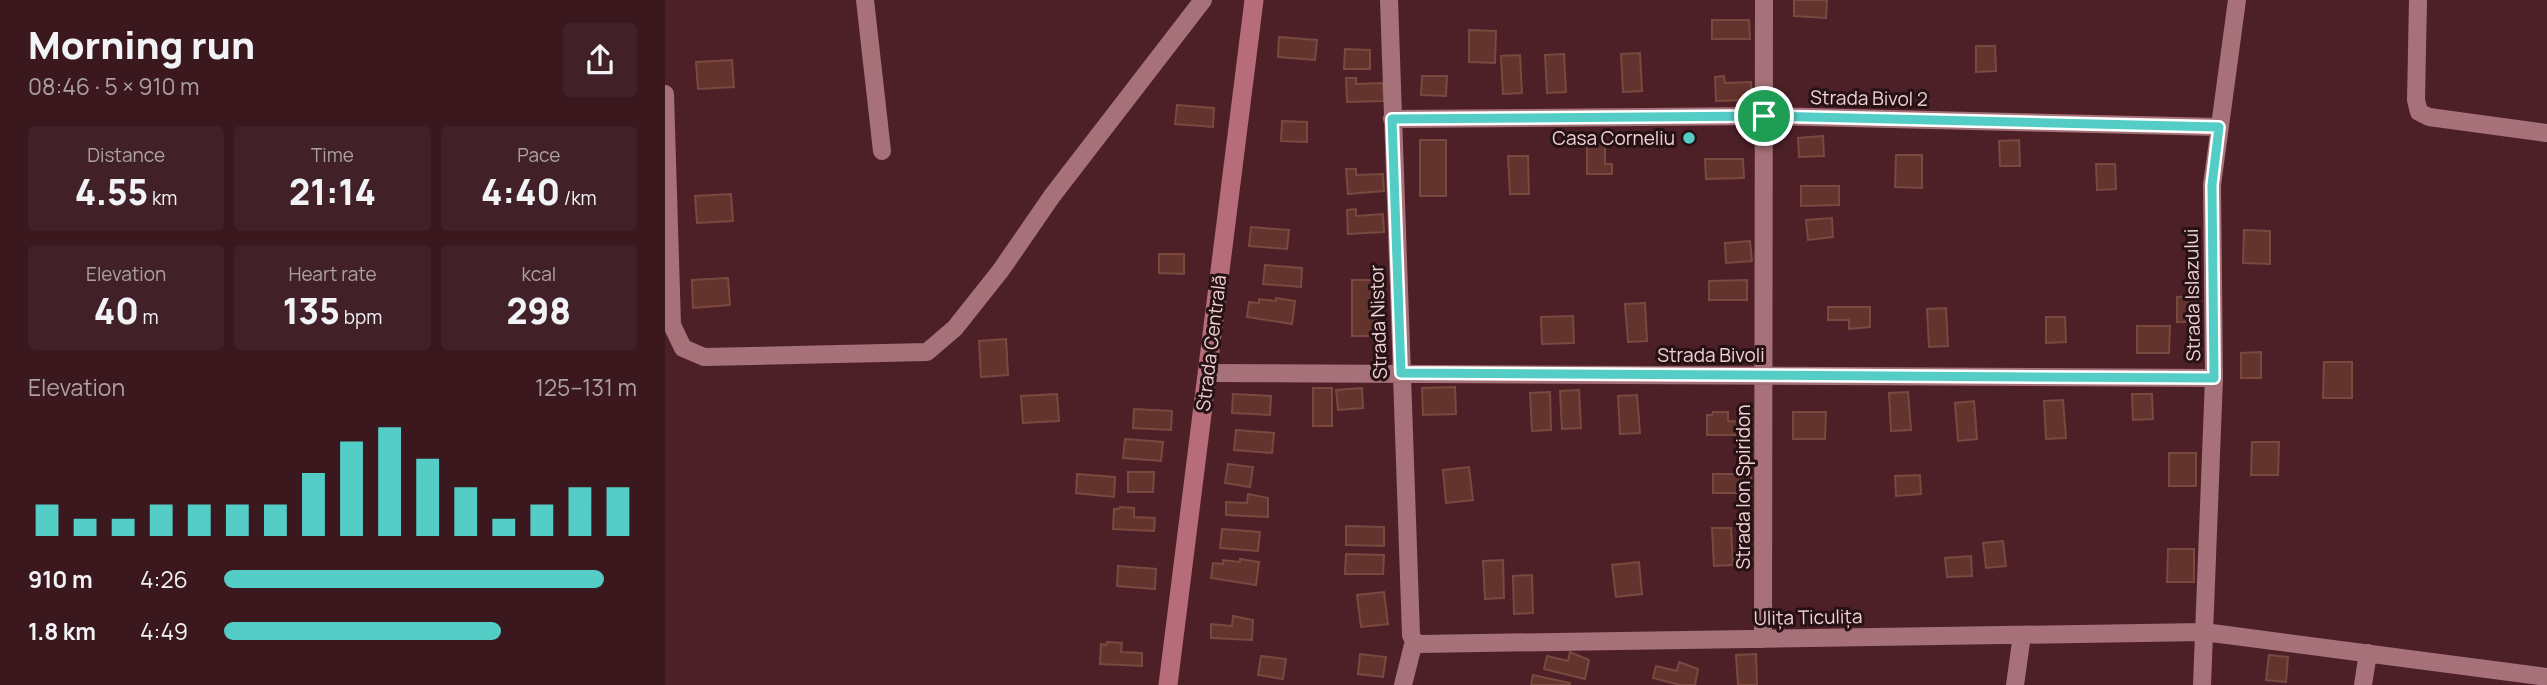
<!DOCTYPE html>
<html lang="en">
<head>
<meta charset="utf-8">
<style>
  body { margin:0; font-family:Manrope,sans-serif; background:#412127; color:#f1f3f6; height:100vh; display:flex; flex-direction:column; font-size:26px; white-space:nowrap }
  * { box-sizing:border-box; margin:0 }
  p { font-size:23px; color:#aba0a4 }
  .icon { flex:none; width:38px; height:38px; fill:none; stroke:currentColor; stroke-width:2; stroke-linecap:round; stroke-linejoin:round }
  .map { position:relative; flex:1; overflow:hidden }
  .details { display:flex; flex-direction:column; background:#3a181e; width:665px }
  .details>* { flex:none }
  .pin { position:absolute; display:grid; place-items:center; width:60px; height:60px; color:#fff; margin:-30px; border:4px solid #fff; border-radius:50%; box-shadow:0 2px 7px #0007 }
  .round { display:grid; place-items:center; flex:none; width:74px; height:74px; border-radius:7px; background:#412127 }
  .headline { display:flex; align-items:center; justify-content:space-between; height:119px; padding:0 28px }
  h1 { font-size:38px; font-weight:800; line-height:52px }
  .metrics { display:grid; grid-template-columns:repeat(3,1fr); gap:10px; height:119px; padding:7px 28px }
  .metrics div { display:grid; align-content:center; border-radius:7px; background:#412127; text-align:center }
  .metrics b { font-size:35px; font-weight:800 }
  .metrics small { font-size:19px; font-weight:400 }
  .metrics p { font-size:19px }
  .chart { height:196px; padding:14px 28px }
  .chart p { display:flex; justify-content:space-between }
  .chart svg { width:100%; height:126px; margin-top:7px; stroke:#54cdc7; stroke-width:6 }
  ul { padding:0 28px; list-style:none; font-size:23px }
  li { display:grid; grid-template-columns:112px 84px 1fr; align-items:center; height:52px }
  li i { height:18px; border-radius:9px; background:#54cdc7 }
  main { display:flex; flex:1; min-height:0 }
  .map>svg:first-child { display:block }
  .building { fill:#63342d; stroke:#794940; stroke-width:2 }
  .lines { fill:none; stroke-linecap:round; stroke-linejoin:round }
  .minor { stroke:#a67178; stroke-width:18 }
  .secondary { stroke:#b76c79; stroke-width:19 }
  .route-casing { stroke:#fff; stroke-width:14 }
  .route { stroke:#54cdc7; stroke-width:9 }
  .poi-dot { fill:#54cdc7; stroke:#261115; stroke-width:2.5 }
  .labels { text-anchor:middle; stroke-width:6; stroke-linejoin:round; paint-order:stroke }
  .street-label { font-size:19px; fill:#f0d1d4; stroke:#261115 }
  .poi-label { font-size:19px; fill:#f0d1d4; stroke:#261115; text-anchor:end }
</style>
</head>
<body>
<main>
<section class="details">
<div class="headline"><div><h1>Morning run</h1><p>08:46 · 5 × 910 m</p></div><a class="round"><svg class="icon" aria-label="share" viewBox="0 0 24 24"><path d="M12 15V3M7 8l5-5 5 5M5 13v7h14v-7"/></svg></a></div>
<div class="metrics">
<div><p>Distance</p><b>4.55<small> km</small></b></div>
<div><p>Time</p><b>21:14</b></div>
<div><p>Pace</p><b>4:40<small> /km</small></b></div>
</div>
<div class="metrics">
<div><p>Elevation</p><b>40<small> m</small></b></div>
<div><p>Heart rate</p><b>135<small> bpm</small></b></div>
<div><p>kcal</p><b>298</b></div>
</div>
<div class="chart"><p><span>Elevation</span>125–131 m</p>
<svg viewBox="0 0 160 44" preserveAspectRatio="none"><path d="M5 44V33M15 44V38M25 44V38M35 44V33M45 44V33M55 44V33M65 44V33M75 44V22M85 44V11M95 44V6M105 44V17M115 44V27M125 44V38M135 44V33M145 44V27M155 44V27"/></svg>
</div>
<ul>
<li><b>910 m</b>4:26<i style="width:92%"></i></li>
<li><b>1.8 km</b>4:49<i style="width:67%"></i></li>
</ul>
</section>
<div class="map">
<svg width="1882" height="685" viewBox="0 0 1882 685">
  <rect width="100%" height="100%" fill="#4d2028"/>
  <path class="building" d="M 1129,0 L 1162,0 L 1161,18 L 1129,16 Z
    M 1047,20 L 1084,20 L 1085,39 L 1047,39 Z
    M 804,30 L 831,31 L 830,63 L 804,62 Z
    M 614,37 L 652,40 L 650,60 L 613,57 Z
    M 1311,46 L 1330,46 L 1331,71 L 1311,72 Z
    M 680,49 L 705,50 L 705,69 L 679,69 Z
    M 975,53 L 977,91 L 958,92 L 956,54 Z
    M 899,54 L 901,92 L 882,93 L 880,55 Z
    M 855,55 L 857,93 L 838,94 L 836,56 Z
    M 67,60 L 69,87 L 33,89 L 31,62 Z
    M 757,76 L 782,76 L 781,96 L 756,95 Z
    M 1059,76 L 1060,83 L 1086,82 L 1087,100 L 1051,101 L 1050,77 Z
    M 681,78 L 691,78 L 691,84 L 718,83 L 719,101 L 682,102 Z
    M 512,105 L 549,108 L 548,127 L 510,124 Z
    M 617,121 L 642,122 L 642,142 L 616,141 Z
    M 1158,136 L 1159,156 L 1134,157 L 1133,138 Z
    M 922,137 L 940,137 L 940,164 L 947,164 L 947,174 L 922,174 Z
    M 755,140 L 781,140 L 781,196 L 755,196 Z
    M 1354,140 L 1355,166 L 1335,166 L 1334,141 Z
    M 1231,155 L 1257,155 L 1257,188 L 1230,187 Z
    M 843,156 L 863,156 L 864,194 L 845,194 Z
    M 1040,159 L 1078,159 L 1079,178 L 1041,179 Z
    M 1431,164 L 1450,164 L 1451,189 L 1432,190 Z
    M 681,169 L 691,169 L 691,175 L 718,174 L 719,191 L 683,194 Z
    M 1136,186 L 1174,186 L 1174,205 L 1136,206 Z
    M 66,194 L 68,221 L 32,223 L 30,196 Z
    M 691,209 L 691,216 L 718,214 L 719,232 L 683,234 L 682,210 Z
    M 1167,218 L 1168,237 L 1143,240 L 1141,220 Z
    M 586,227 L 624,230 L 622,249 L 584,246 Z
    M 1579,230 L 1605,231 L 1605,264 L 1578,263 Z
    M 1085,241 L 1087,261 L 1061,263 L 1060,243 Z
    M 494,254 L 519,254 L 519,274 L 494,273 Z
    M 600,265 L 637,268 L 636,287 L 598,284 Z
    M 63,278 L 65,305 L 28,308 L 27,280 Z
    M 687,280 L 713,280 L 712,336 L 687,336 Z
    M 1082,280 L 1082,300 L 1044,300 L 1044,281 Z
    M 1531,296 L 1532,322 L 1512,322 L 1512,297 Z
    M 611,298 L 630,301 L 627,324 L 582,317 L 584,302 L 594,303 L 594,299 L 611,301 Z
    M 980,303 L 982,341 L 963,342 L 960,304 Z
    M 1163,307 L 1205,307 L 1205,327 L 1184,329 L 1184,320 L 1163,320 Z
    M 1281,308 L 1283,346 L 1264,347 L 1262,309 Z
    M 908,316 L 909,343 L 877,344 L 876,317 Z
    M 1381,317 L 1400,317 L 1401,342 L 1381,343 Z
    M 1472,326 L 1505,326 L 1504,353 L 1472,353 Z
    M 341,339 L 343,375 L 316,377 L 314,341 Z
    M 1596,352 L 1596,378 L 1576,378 L 1576,353 Z
    M 1659,362 L 1687,362 L 1687,398 L 1658,398 Z
    M 790,387 L 791,414 L 758,415 L 757,388 Z
    M 648,388 L 667,388 L 667,426 L 648,426 Z
    M 697,388 L 698,408 L 673,410 L 671,390 Z
    M 914,390 L 916,428 L 897,429 L 895,391 Z
    M 885,392 L 886,430 L 867,431 L 865,393 Z
    M 1243,392 L 1246,430 L 1226,431 L 1224,393 Z
    M 392,394 L 394,421 L 358,423 L 356,396 Z
    M 568,394 L 606,396 L 605,415 L 567,413 Z
    M 1467,394 L 1487,394 L 1488,419 L 1468,420 Z
    M 972,395 L 975,433 L 955,434 L 953,396 Z
    M 1398,400 L 1401,438 L 1381,439 L 1379,401 Z
    M 1309,401 L 1312,439 L 1293,441 L 1290,403 Z
    M 469,409 L 507,411 L 506,430 L 468,428 Z
    M 1048,412 L 1063,412 L 1063,421 L 1084,422 L 1084,435 L 1042,435 L 1042,415 L 1047,415 Z
    M 1128,412 L 1161,412 L 1160,439 L 1128,439 Z
    M 571,430 L 609,433 L 607,453 L 569,450 Z
    M 460,439 L 498,442 L 496,461 L 458,458 Z
    M 1587,442 L 1614,442 L 1613,475 L 1586,475 Z
    M 1504,453 L 1531,453 L 1531,486 L 1504,486 Z
    M 563,464 L 588,467 L 585,487 L 560,483 Z
    M 804,467 L 808,500 L 781,503 L 778,470 Z
    M 463,472 L 489,472 L 488,492 L 463,492 Z
    M 412,474 L 450,477 L 449,497 L 411,493 Z
    M 1048,474 L 1086,474 L 1086,493 L 1048,493 Z
    M 1255,475 L 1256,494 L 1231,496 L 1230,476 Z
    M 583,494 L 603,498 L 603,517 L 561,515 L 561,502 L 582,503 Z
    M 455,507 L 469,508 L 469,517 L 490,518 L 489,531 L 448,529 L 449,509 L 454,509 Z
    M 681,526 L 719,527 L 719,546 L 681,545 Z
    M 1047,528 L 1066,528 L 1068,565 L 1049,566 Z
    M 557,529 L 595,532 L 593,551 L 555,548 Z
    M 1338,541 L 1341,566 L 1321,568 L 1318,543 Z
    M 1503,549 L 1529,549 L 1529,582 L 1502,582 Z
    M 681,554 L 719,555 L 718,574 L 680,574 Z
    M 1306,556 L 1307,576 L 1282,577 L 1280,558 Z
    M 575,559 L 594,562 L 591,585 L 546,578 L 548,563 L 558,564 L 558,560 L 575,562 Z
    M 838,560 L 839,598 L 820,599 L 818,561 Z
    M 974,562 L 977,594 L 951,597 L 947,565 Z
    M 453,566 L 491,569 L 490,589 L 452,586 Z
    M 867,575 L 868,613 L 849,614 L 848,576 Z
    M 719,592 L 723,624 L 696,627 L 692,595 Z
    M 568,616 L 588,620 L 587,640 L 546,638 L 546,624 L 567,626 Z
    M 442,642 L 457,643 L 456,652 L 477,653 L 477,666 L 435,664 L 436,644 L 441,645 Z
    M 905,652 L 924,660 L 920,679 L 879,669 L 882,656 L 903,661 Z
    M 695,654 L 721,657 L 718,677 L 693,674 Z
    M 1091,654 L 1092,685 L 1073,685 L 1071,655 Z
    M 1604,655 L 1623,657 L 1621,682 L 1601,680 Z
    M 596,656 L 621,659 L 618,679 L 593,675 Z
    M 1014,662 L 1033,669 L 1030,685 L 1015,685 L 988,678 L 991,666 L 1012,671 Z
    M 868,675 L 905,683 L 905,685 L 866,685 Z"/>
  <g class="lines">
    <path class="minor" d="M 200,0 L 217,151
      M 724,0 L 746,635 L 749,641 L 738,685
      M 1753,0 L 1751,100 L 1754,112 L 1764,117 L 1882,133
      M 0,94 L 7,325 L 18,348 L 39,357 L 262,352 L 290,328 L 336,270 L 387,196 L 538,0
      M 727,119 L 1099,116 L 1554,127
      M 542,373 L 1549,378
      M 1098,639 L 1099,0
      M 749,641 L 754,644 L 1539,632 L 1882,677
      M 1350,685 L 1357,635
      M 1537,685 L 1549,378 L 1547,185 L 1572,0
      M 1698,685 L 1703,653"/>
    <path class="secondary" d="M 503,685 L 589,0"/>
  </g>
  <g class="lines">
    <g class="route-casing">
      <path id="route" d="M 1099,116 L 1554,127 L 1547,185 L 1549,378 L 736,373 L 727,119 Z"/>
    </g>
    <use href="#route" class="route"/>
  </g>
  <circle class="poi-dot" cx="1024" cy="138" r="7"/>
  <g class="labels">
    <g class="street-label">
      <text transform="translate(1204 98) rotate(1)" y="7">Strada Bivol 2</text>
      <text transform="translate(1527 295) rotate(-91)" y="7">Strada Islazului</text>
      <text transform="translate(713 322) rotate(-92)" y="7">Strada Nistor</text>
      <text transform="translate(546 343) rotate(-83)" y="7">Strada Centrală</text>
      <text x="1046" y="362">Strada Bivoli</text>
      <text transform="translate(1078 487) rotate(-90)" y="7">Strada Ion Spiridon</text>
      <text transform="translate(1143 617) rotate(-1)" y="7">Ulița Ticulița</text>
    </g>
    <g class="poi-label">
      <text x="1010" y="145">Casa Corneliu</text>
    </g>
  </g>
</svg>
<div class="pin" style="left:1099px;top:116px;background:#1e9e55"><svg class="icon" aria-label="arrive" viewBox="0 0 24 24"><path d="M6 21V4h12l-3 4 3 4H6"/></svg></div>
</div>
</main>
</body>
</html>
